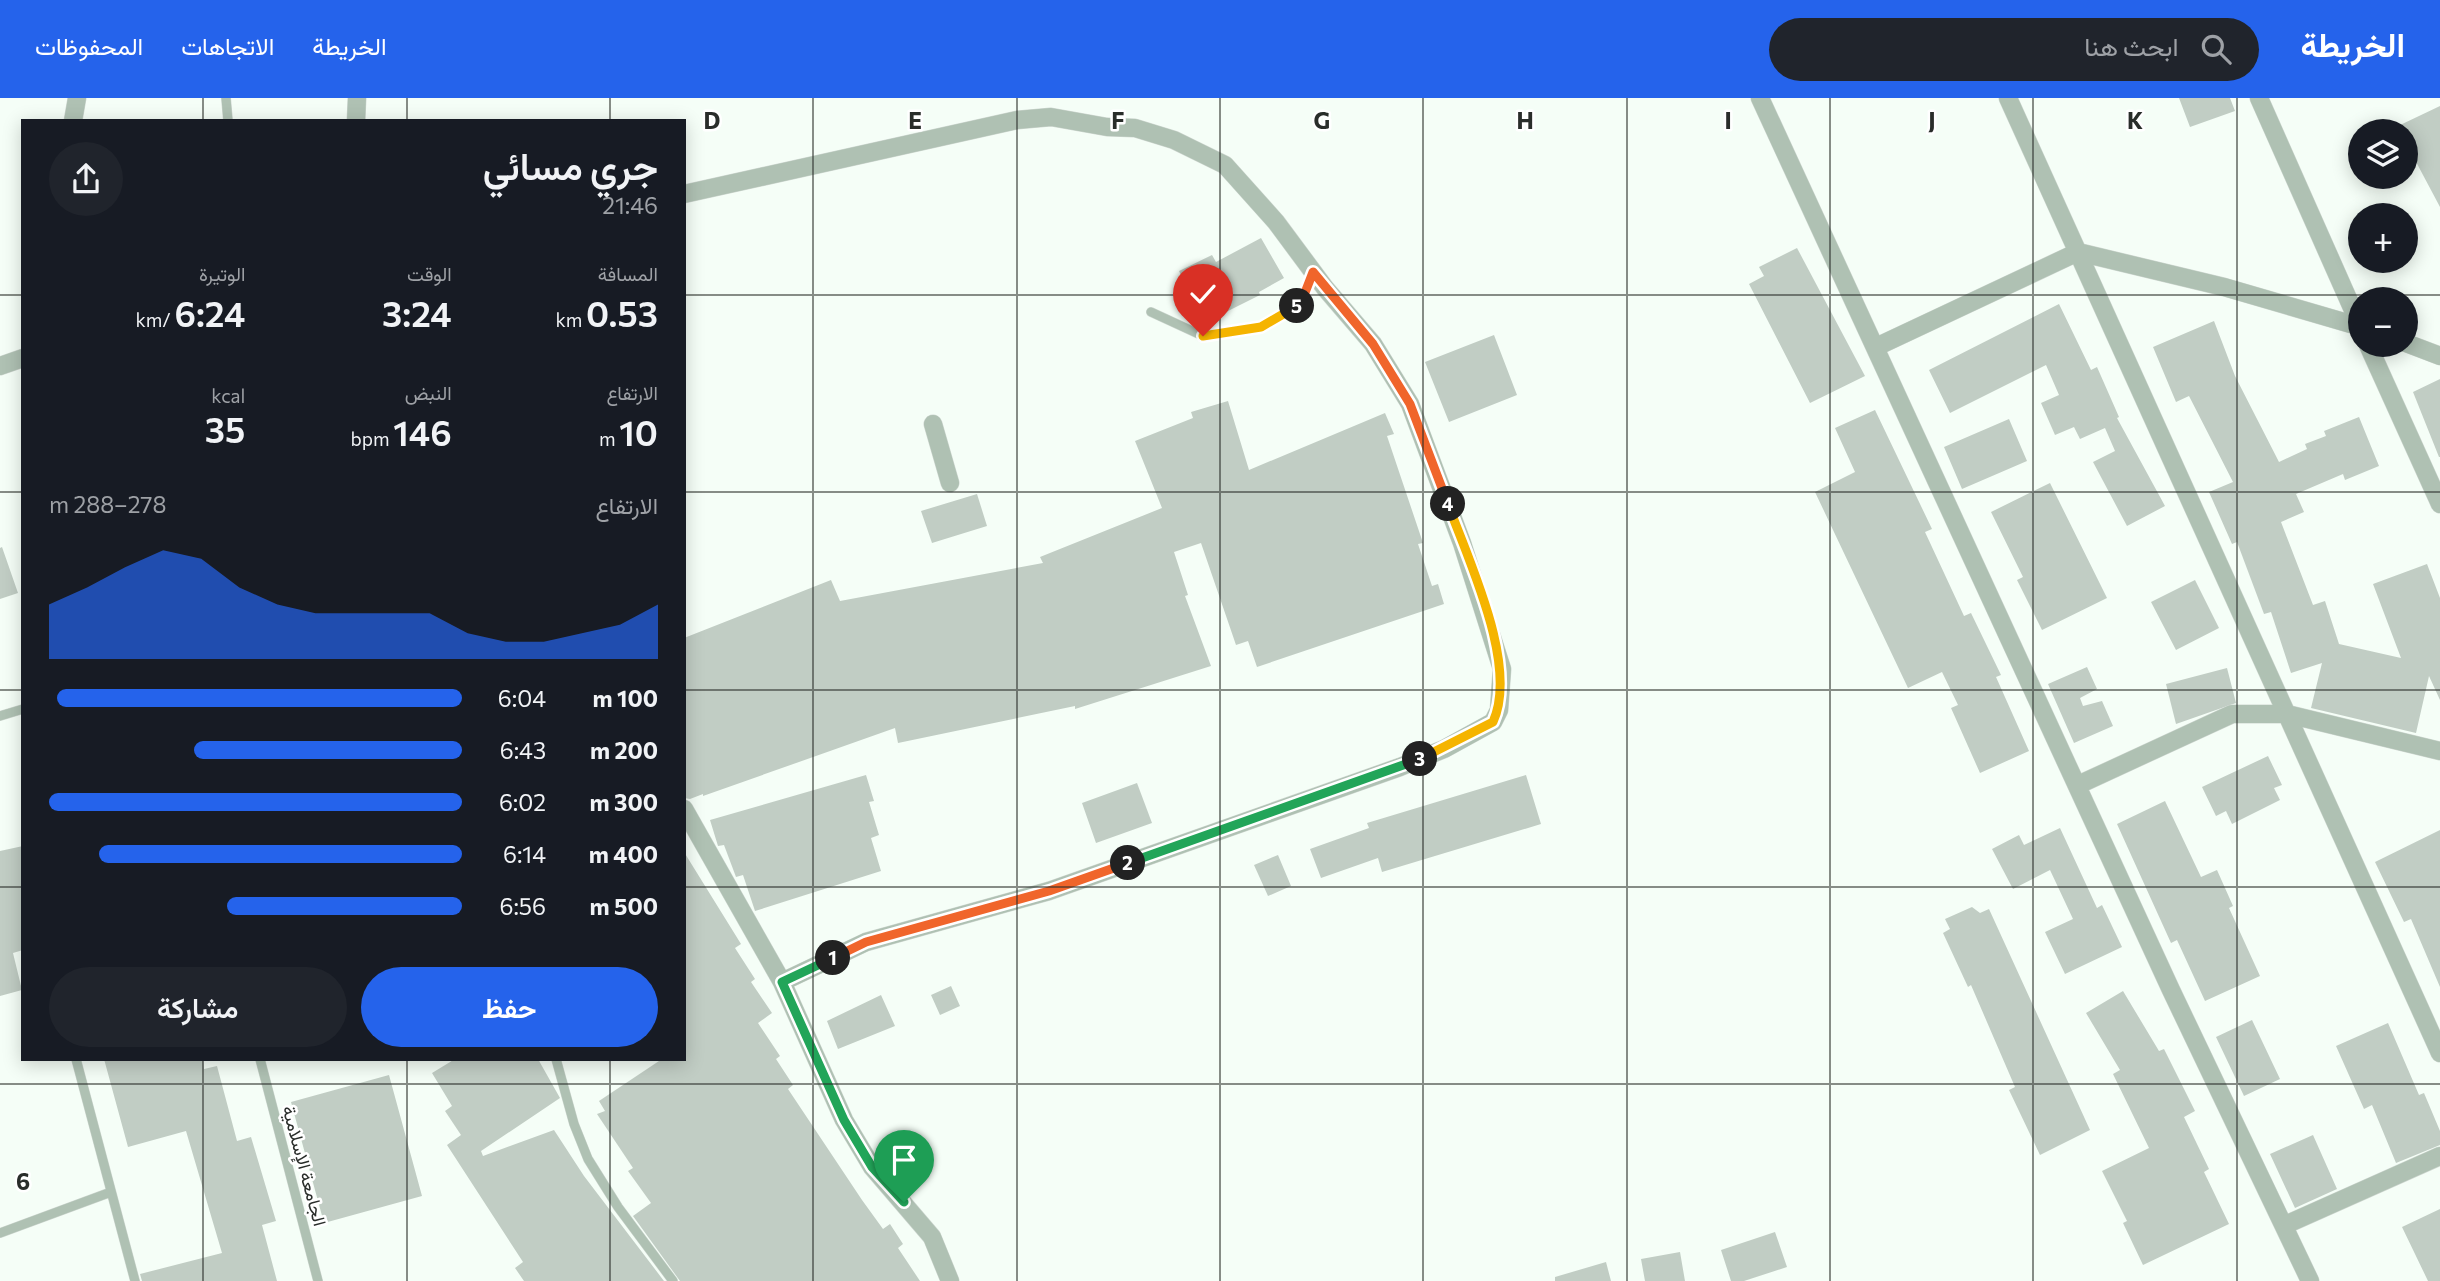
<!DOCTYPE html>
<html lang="ar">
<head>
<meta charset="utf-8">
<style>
  body { margin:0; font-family:Commissioner,Vazirmatn,sans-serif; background:#20242c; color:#f1f3f6; direction:rtl; height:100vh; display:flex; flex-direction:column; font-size:26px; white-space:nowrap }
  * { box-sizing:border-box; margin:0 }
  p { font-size:23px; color:#9ea1a6 }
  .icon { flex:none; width:38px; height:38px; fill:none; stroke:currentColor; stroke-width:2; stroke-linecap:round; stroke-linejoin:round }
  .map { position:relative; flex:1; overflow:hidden; direction:ltr }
  .sheet { position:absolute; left:21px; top:21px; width:665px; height:942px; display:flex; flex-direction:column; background:#171b24; border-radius:0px; box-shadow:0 4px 18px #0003; direction:rtl }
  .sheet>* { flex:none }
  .buttons { position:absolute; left:2348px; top:21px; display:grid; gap:14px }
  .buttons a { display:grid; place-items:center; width:70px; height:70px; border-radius:50%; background:#171b24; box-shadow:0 4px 18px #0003; font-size:35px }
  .pin { position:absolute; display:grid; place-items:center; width:60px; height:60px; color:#fff; margin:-72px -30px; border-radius:50% 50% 50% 0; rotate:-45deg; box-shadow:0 0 7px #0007 }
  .pin .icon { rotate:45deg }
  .km { position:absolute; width:35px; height:35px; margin:-18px; border-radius:50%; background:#222; color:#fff; font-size:19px; line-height:35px; text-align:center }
  .round { display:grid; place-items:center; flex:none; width:74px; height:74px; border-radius:37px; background:#20242c }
  .summary { display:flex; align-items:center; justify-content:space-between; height:119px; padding:0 28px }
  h1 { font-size:38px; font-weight:600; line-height:52px }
  .metrics { display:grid; grid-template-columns:repeat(3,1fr); gap:10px; height:119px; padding:7px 28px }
  .metrics div { display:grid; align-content:center }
  .metrics b { font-size:35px; font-weight:600 }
  .metrics small { font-size:19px; font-weight:400 }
  .metrics p { font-size:19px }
  .chart { height:196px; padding:14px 28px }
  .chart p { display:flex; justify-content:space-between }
  .chart svg { width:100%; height:126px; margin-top:7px; fill:#2563eb; opacity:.7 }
  .action { display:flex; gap:14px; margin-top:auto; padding:14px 28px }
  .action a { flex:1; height:80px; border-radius:42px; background:#2563eb; color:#fff; font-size:28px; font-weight:600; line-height:80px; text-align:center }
  .action a+a { background:#20242c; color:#f1f3f6 }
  ul { padding:0 28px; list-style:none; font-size:23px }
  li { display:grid; grid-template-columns:112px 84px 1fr; align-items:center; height:52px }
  li i { height:18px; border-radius:9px; background:#2563eb }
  header { display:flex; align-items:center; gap:42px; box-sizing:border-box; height:98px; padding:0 35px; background:#2563eb; color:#fff }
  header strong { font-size:33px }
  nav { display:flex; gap:38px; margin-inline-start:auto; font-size:24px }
  .search { width:490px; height:63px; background:#20242c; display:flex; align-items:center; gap:18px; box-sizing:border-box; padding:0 24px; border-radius:38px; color:#9ea1a6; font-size:26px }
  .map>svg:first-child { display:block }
  .building { fill:#c1cdc4 }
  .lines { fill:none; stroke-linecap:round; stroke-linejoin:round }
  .lane-casing { stroke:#d0d8d2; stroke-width:10 }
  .street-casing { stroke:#d0d8d2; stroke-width:19 }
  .lane { stroke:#afc1b3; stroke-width:9 }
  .street { stroke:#afc1b3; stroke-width:18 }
  .split-1-casing { stroke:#fff; stroke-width:14 }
  .split-2-casing { stroke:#fff; stroke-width:14 }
  .split-3-casing { stroke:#fff; stroke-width:14 }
  .split-4-casing { stroke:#fff; stroke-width:14 }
  .split-5-casing { stroke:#fff; stroke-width:14 }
  .split-6-casing { stroke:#fff; stroke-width:14 }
  .split-1 { stroke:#22a559; stroke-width:9 }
  .split-2 { stroke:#f0652b; stroke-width:9 }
  .split-3 { stroke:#22a559; stroke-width:9 }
  .split-4 { stroke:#f5b400; stroke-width:9 }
  .split-5 { stroke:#f0652b; stroke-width:9 }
  .split-6 { stroke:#f5b400; stroke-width:9 }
  .grid { fill:none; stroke:#292d2a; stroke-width:2; stroke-opacity:0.55 }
  .labels { text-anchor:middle; stroke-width:5; stroke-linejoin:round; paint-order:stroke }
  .street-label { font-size:18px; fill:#292d2a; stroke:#fff }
  .grid-label { font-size:23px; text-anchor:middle; font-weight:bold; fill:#292d2a; stroke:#fff; stroke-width:5; stroke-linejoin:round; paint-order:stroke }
</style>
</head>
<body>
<header>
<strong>الخريطة</strong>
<div class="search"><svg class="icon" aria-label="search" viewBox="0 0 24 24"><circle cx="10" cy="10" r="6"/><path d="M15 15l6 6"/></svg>ابحث هنا</div>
<nav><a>الخريطة</a><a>الاتجاهات</a><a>المحفوظات</a></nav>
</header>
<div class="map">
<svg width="2440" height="1183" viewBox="0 0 2440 1183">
  <rect width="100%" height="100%" fill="#f5fef7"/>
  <path class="building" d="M 2179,0 L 2230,0 L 2235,13 L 2190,29 Z
    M 2440,8 L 2440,109 L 2406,45 L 2406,33 L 2401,33 L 2398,28 Z
    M 1261,140 L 1284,180 L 1259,194 L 1260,197 L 1222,216 L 1209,190 L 1191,198 L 1179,173 L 1212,157 L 1216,164 Z
    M 1797,150 L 1865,278 L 1810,305 L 1749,186 L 1764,178 L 1759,169 Z
    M 2059,206 L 2091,272 L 2097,269 L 2119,319 L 2117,320 L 2165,408 L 2127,428 L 2093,364 L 2115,353 L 2105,330 L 2080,341 L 2074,329 L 2055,337 L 2041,305 L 2059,297 L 2046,267 L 1950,315 L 1929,272 Z
    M 2214,223 L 2235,278 L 2279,364 L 2307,351 L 2305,346 L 2326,338 L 2324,333 L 2359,319 L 2379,368 L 2345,382 L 2343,376 L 2296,396 L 2304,414 L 2281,424 L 2313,507 L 2325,503 L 2339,546 L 2401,560 L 2373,486 L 2427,466 L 2440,500 L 2440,602 L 2429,578 L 2416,635 L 2311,610 L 2322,565 L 2291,575 L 2271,514 L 2264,516 L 2237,444 L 2232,446 L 2209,394 L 2233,384 L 2189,298 L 2176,304 L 2153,249 Z
    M 1494,237 L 1517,297 L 1449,324 L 1425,264 Z
    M 2440,281 L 2440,359 L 2439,359 L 2413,294 Z
    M 1228,303 L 1249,372 L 1385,315 L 1394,336 L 1387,338 L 1423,445 L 1418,446 L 1432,488 L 1438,486 L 1444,506 L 1257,569 L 1248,543 L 1236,547 L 1201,445 L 1174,454 L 1188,497 L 1185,498 L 1211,568 L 1075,611 L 1075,608 L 898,645 L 895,630 L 703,698 L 703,696 L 690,701 L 684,700 L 684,540 L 831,482 L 840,503 L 1043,465 L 1040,459 L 1162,410 L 1135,343 L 1193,320 L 1191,314 Z
    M 1875,312 L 1932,431 L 1925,434 L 1964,518 L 1971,515 L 2001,577 L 1996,579 L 2029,653 L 1980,675 L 1951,610 L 1958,607 L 1942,574 L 1908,590 L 1815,394 L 1855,374 L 1835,330 Z
    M 2009,321 L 2027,363 L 1962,391 L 1944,349 Z
    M 2050,385 L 2107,500 L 2042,532 L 2017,482 L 2023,479 L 1991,414 Z
    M 977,396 L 987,428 L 932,445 L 921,413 Z
    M 2,449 L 18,495 L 0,501 L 0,450 Z
    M 2195,482 L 2219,530 L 2176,552 L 2151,504 Z
    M 2087,569 L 2097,591 L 2080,600 L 2083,608 L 2102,603 L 2113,628 L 2074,645 L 2048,586 Z
    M 2227,570 L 2236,605 L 2176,626 L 2166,586 Z
    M 2268,658 L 2282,687 L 2274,690 L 2280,702 L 2232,726 L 2226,713 L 2216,718 L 2202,689 Z
    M 866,677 L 874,703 L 869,704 L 879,737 L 871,740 L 881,773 L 755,813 L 743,777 L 736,779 L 724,747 L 718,748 L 710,722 Z
    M 1526,677 L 1541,726 L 1382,774 L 1378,760 L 1321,780 L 1310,751 L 1369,730 L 1367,725 Z
    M 1137,685 L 1152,725 L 1096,745 L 1082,705 Z
    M 2165,703 L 2201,779 L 2217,772 L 2233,808 L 2229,810 L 2260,878 L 2205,903 L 2177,842 L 2171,845 L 2117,726 Z
    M 2060,730 L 2097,810 L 2102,807 L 2122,849 L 2065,876 L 2045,834 L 2073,821 L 2050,772 L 2013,791 L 1992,751 L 2019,737 L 2024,747 Z
    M 2440,732 L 2440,889 L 2411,821 L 2404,824 L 2375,764 Z
    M 23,748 L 23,852 L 13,855 L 22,892 L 0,898 L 0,753 Z
    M 684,754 L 741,846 L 735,850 L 755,881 L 751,884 L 772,915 L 758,925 L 780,958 L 776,961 L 793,987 L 788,991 L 862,1102 L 883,1131 L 890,1126 L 903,1146 L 898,1150 L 920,1183 L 680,1183 L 633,1118 L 651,1105 L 628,1073 L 633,1070 L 597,1016 L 605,1013 L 599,1003 L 662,961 L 684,961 Z
    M 1278,757 L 1291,788 L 1268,798 L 1254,767 Z
    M 1972,809 L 1980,815 L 1989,811 L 2090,1032 L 2040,1057 L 2009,992 L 2015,989 L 1971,887 L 1968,889 L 1943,835 L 1950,831 L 1945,821 Z
    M 951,888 L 960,908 L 940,917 L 931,897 Z
    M 2123,893 L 2159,953 L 2164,951 L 2195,1013 L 2184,1019 L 2209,1071 L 2204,1074 L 2229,1126 L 2143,1167 L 2123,1125 L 2127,1123 L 2102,1073 L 2149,1050 L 2113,976 L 2120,972 L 2086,915 Z
    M 881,897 L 895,928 L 838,951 L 827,923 Z
    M 2252,922 L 2280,981 L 2244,998 L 2216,939 Z
    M 2388,925 L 2419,997 L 2424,995 L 2440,1033 L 2440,1047 L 2396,1065 L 2372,1007 L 2364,1011 L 2336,948 Z
    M 104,961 L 203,961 L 204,971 L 217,968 L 237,1043 L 251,1039 L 276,1123 L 262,1127 L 277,1183 L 142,1183 L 140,1176 L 222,1155 L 186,1033 L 128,1049 Z
    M 455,961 L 538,961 L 560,1000 L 481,1053 L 483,1058 L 554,1032 L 584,1078 L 664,1183 L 524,1183 L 515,1170 L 523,1164 L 447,1047 L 461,1037 L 445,1013 L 452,1008 L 432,975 Z
    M 389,977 L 422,1098 L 324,1125 L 291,1004 Z
    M 2313,1037 L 2337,1091 L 2295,1110 L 2270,1056 Z
    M 2440,1111 L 2440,1183 L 2428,1183 L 2402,1129 Z
    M 1775,1134 L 1787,1169 L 1744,1183 L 1731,1183 L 1721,1152 Z
    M 1680,1154 L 1685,1183 L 1645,1183 L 1641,1161 Z
    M 1606,1164 L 1611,1183 L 1555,1183 L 1555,1179 Z"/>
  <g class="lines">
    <g class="lane-casing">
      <path id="lane" d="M 226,0 L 228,23
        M 1151,214 L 1203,238 L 1261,229 L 1301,205 L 1313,174
        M 0,618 L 23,611
        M 76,961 L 135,1183
        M 260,961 L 318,1183
        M 556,961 L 574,1026 L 588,1061 L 618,1109 L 673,1183
        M 0,1135 L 111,1094"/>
    </g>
    <g class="street-casing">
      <path id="street" d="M 1760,0 L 2171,892 L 2310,1183
        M 2008,0 L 2440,955
        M 2259,0 L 2361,230
        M 73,23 L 77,0
        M 356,23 L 357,0
        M 684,96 L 1017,22 L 1051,19 L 1107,29 L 1135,30 L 1174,42 L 1225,67 L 1276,124 L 1325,190 L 1373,246 L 1410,306 L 1462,445 L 1502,571 L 1499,612 L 1493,624 L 1444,651 L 1400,669 L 1049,793 L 866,844 L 782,884
        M 2406,245 L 2440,258
        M 2368,247 L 2440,406
        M 1876,249 L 2078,154 L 2224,189 L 2361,229
        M 0,268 L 23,260
        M 933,326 L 950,385
        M 2078,687 L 2232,616 L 2287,616 L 2440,653
        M 684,711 L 782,884 L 844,1022 L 872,1069 L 932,1139 L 950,1183
        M 2285,1127 L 2440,1058"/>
    </g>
    <use href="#lane" class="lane"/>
    <use href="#street" class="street"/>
  </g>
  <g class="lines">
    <g class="split-1-casing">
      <path id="split-1" d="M 833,860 L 782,884 L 844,1022 L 872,1069 L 904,1104"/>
    </g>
    <g class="split-2-casing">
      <path id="split-2" d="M 833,860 L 866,844 L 1049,793 L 1128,765"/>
    </g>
    <g class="split-3-casing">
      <path id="split-3" d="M 1128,765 L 1420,661"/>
    </g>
    <g class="split-4-casing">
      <path id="split-4" d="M 1420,661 L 1493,624 C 1519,567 1468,462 1448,406"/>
    </g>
    <g class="split-5-casing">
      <path id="split-5" d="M 1297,208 L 1301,205 L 1313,174 L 1373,246 L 1410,306 L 1448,406"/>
    </g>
    <g class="split-6-casing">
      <path id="split-6" d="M 1203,238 L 1261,229 L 1297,208"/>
    </g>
    <use href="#split-1" class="split-1"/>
    <use href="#split-2" class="split-2"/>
    <use href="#split-3" class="split-3"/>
    <use href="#split-4" class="split-4"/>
    <use href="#split-5" class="split-5"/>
    <use href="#split-6" class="split-6"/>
  </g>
  <path class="grid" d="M 203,0 L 203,23M 407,0 L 407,23M 610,0 L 610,23M 813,0 L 813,1183M 1017,0 L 1017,1183M 1220,0 L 1220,1183M 1423,0 L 1423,1183M 1627,0 L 1627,1183M 1830,0 L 1830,1183M 2033,0 L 2033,1183M 2237,0 L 2237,1183M 0,197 L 23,197M 684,197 L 2440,197M 0,394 L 23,394M 684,394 L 2440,394M 0,592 L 23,592M 684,592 L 2440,592M 0,789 L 23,789M 684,789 L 2440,789M 203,961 L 203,1183M 407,961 L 407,1183M 610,961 L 610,1183M 0,986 L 2440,986"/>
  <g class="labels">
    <g class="street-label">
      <text transform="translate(304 1068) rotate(75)" y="6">الجامعة الإسلامية</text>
    </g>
  </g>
  <g class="grid-label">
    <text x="712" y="31">D</text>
    <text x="915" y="31">E</text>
    <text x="1118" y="31">F</text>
    <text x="1322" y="31">G</text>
    <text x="1525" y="31">H</text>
    <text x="1728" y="31">I</text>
    <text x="1932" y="31">J</text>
    <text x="2135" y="31">K</text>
    <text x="23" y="1092">6</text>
  </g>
</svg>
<div class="buttons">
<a><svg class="icon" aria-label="layers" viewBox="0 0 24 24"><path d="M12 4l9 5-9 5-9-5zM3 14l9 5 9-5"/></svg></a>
<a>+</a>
<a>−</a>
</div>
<div class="pin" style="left:904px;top:1104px;background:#1e9e55"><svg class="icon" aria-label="arrive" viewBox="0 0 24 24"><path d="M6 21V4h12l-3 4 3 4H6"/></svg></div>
<div class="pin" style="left:1203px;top:238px;background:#d93025"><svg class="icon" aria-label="check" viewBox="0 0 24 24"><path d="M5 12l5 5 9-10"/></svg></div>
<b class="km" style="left:833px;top:860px">1</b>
<b class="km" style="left:1128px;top:765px">2</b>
<b class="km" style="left:1420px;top:661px">3</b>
<b class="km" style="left:1448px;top:406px">4</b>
<b class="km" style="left:1297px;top:208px">5</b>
<section class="sheet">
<div class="summary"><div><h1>جري مسائي</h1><p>21:46</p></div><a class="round"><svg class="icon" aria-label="share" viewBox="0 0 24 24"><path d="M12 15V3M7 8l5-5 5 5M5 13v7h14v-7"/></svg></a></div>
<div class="metrics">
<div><p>المسافة</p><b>0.53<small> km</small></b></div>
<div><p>الوقت</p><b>3:24</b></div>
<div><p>الوتيرة</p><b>6:24<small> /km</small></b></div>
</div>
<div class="metrics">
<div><p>الارتفاع</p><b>10<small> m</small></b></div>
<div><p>النبض</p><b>146<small> bpm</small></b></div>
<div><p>kcal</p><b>35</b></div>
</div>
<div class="chart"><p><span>الارتفاع</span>278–288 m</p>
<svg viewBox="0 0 160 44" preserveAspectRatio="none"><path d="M0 44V25L10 19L20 12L30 6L40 9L50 19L60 25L70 28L80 28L90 28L100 28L110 35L120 38L130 38L140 35L150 32L160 25V44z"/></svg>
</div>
<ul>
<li><b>100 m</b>6:04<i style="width:98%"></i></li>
<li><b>200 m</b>6:43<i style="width:65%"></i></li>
<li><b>300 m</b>6:02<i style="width:100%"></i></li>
<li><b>400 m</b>6:14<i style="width:88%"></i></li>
<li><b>500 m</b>6:56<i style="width:57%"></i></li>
</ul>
<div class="action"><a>حفظ</a><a>مشاركة</a></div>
</section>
</div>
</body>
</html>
